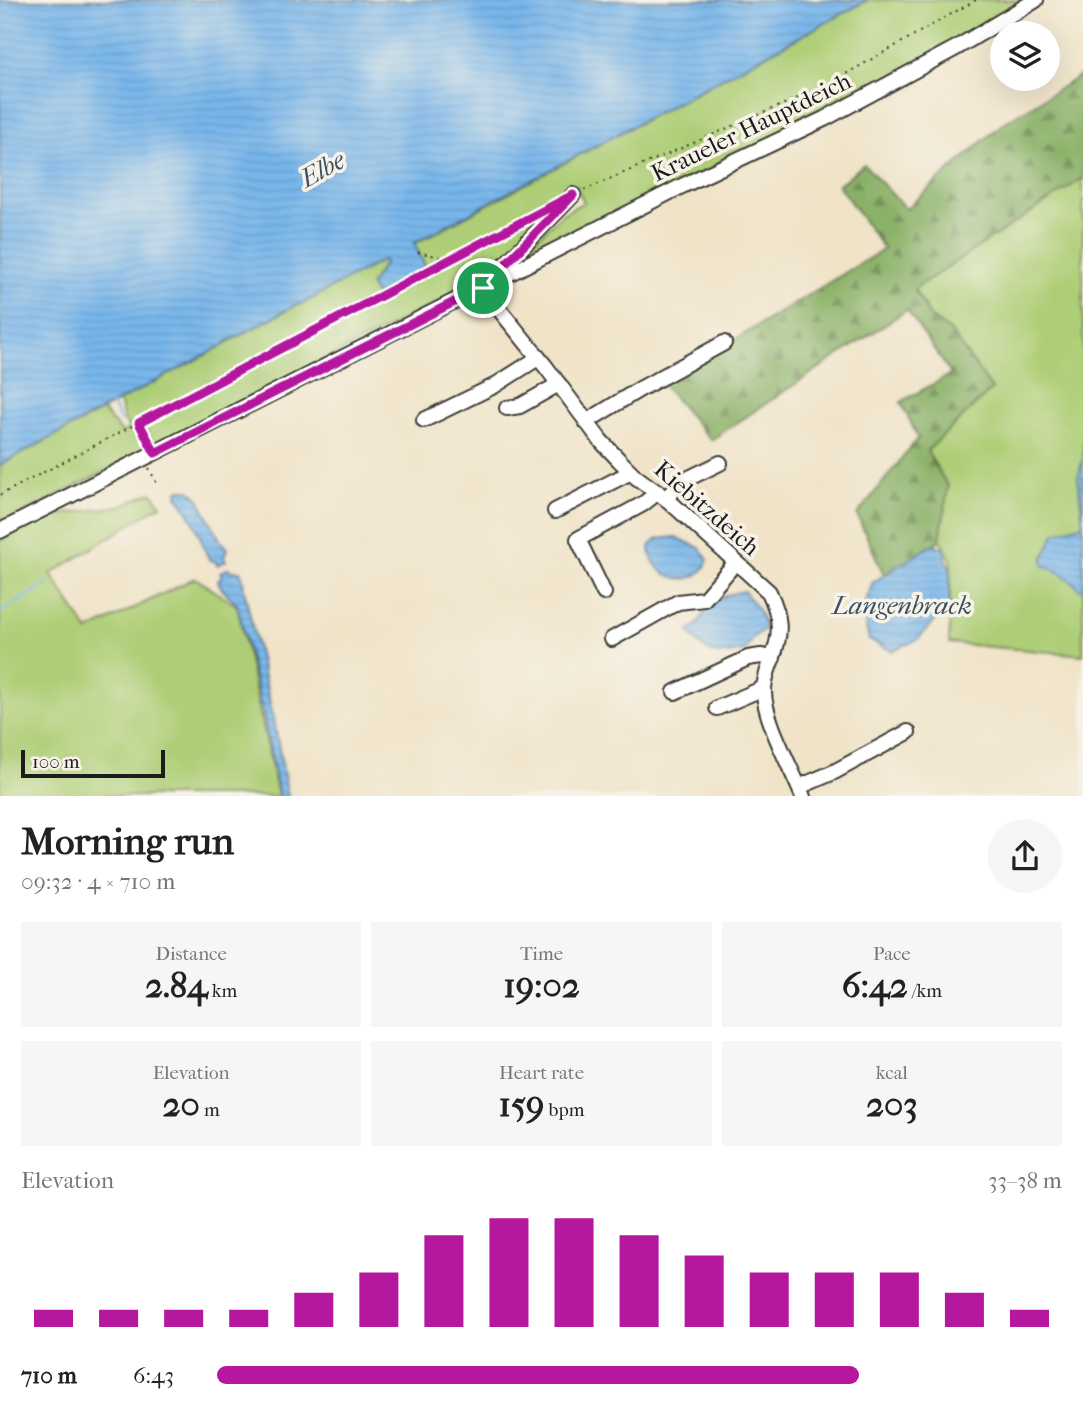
<!DOCTYPE html>
<html lang="en">
<head>
<meta charset="utf-8">
<style>
  body { margin:0; font-family:"IM FELL French Canon",serif; background:#f6f6f6; color:#222; height:100vh; display:flex; flex-direction:column; font-size:26px; white-space:nowrap }
  * { box-sizing:border-box; margin:0 }
  p { font-size:23px; color:#767676 }
  .icon { flex:none; width:38px; height:38px; fill:none; stroke:currentColor; stroke-width:2; stroke-linecap:round; stroke-linejoin:round }
  .map { position:relative; height:796px; overflow:hidden }
  .details { display:flex; flex-direction:column; background:#fff; flex:1 }
  .details>* { flex:none }
  .buttons { position:absolute; left:990px; top:21px; display:grid; gap:14px }
  .buttons a { display:grid; place-items:center; width:70px; height:70px; border-radius:50%; background:#fff; box-shadow:0 7px 28px #0002; font-size:35px }
  .scale { position:absolute; left:21px; bottom:18px; width:144px; box-sizing:border-box; padding-left:7px; border:4px solid #1c1c1c; border-top:0; font-size:19px; line-height:24px; white-space:nowrap; color:#1c1c1c; -webkit-text-stroke:5px #f7f3e8; paint-order:stroke }
  .pin { position:absolute; display:grid; place-items:center; width:60px; height:60px; color:#fff; margin:-30px; border:4px solid #fff; border-radius:50%; box-shadow:0 2px 7px #0007 }
  .round { display:grid; place-items:center; flex:none; width:74px; height:74px; border-radius:37px; background:#f6f6f6 }
  .summary { display:flex; align-items:center; justify-content:space-between; height:119px; padding:0 21px }
  h1 { font-size:38px; font-weight:700; line-height:52px }
  .stats { display:grid; grid-template-columns:repeat(3,1fr); gap:10px; height:119px; padding:7px 21px }
  .stats div { display:grid; align-content:center; border-radius:0px; background:#f6f6f6; text-align:center }
  .stats b { font-size:35px; font-weight:700 }
  .stats small { font-size:19px; font-weight:400 }
  .stats p { font-size:19px }
  .chart { height:196px; padding:14px 21px }
  .chart p { display:flex; justify-content:space-between }
  .chart svg { width:100%; height:126px; margin-top:7px; stroke:#b5179e; stroke-width:6 }
  ul { padding:0 21px; list-style:none; font-size:23px }
  li { display:grid; grid-template-columns:112px 84px 1fr; align-items:center; height:52px }
  li i { height:18px; border-radius:9px; background:#b5179e }
  .map>svg:first-child { display:block }
  .green { fill:#adce76; stroke:#647549; stroke-width:2 }
  .forest { fill:url(#forest-firs); stroke:#536642; stroke-width:2 }
  .water { fill:url(#water-rules); stroke:#4a6984; stroke-width:2 }
  .lines { fill:none; stroke-linecap:round; stroke-linejoin:round }
  .stream { stroke:#78b6eb; stroke-width:2.5 }
  .minor-casing { stroke:#3c3a36; stroke-width:18 }
  .path { stroke:#3c3a36; stroke-width:2; stroke-dasharray:2 5; stroke-linecap:butt }
  .minor { stroke:#fff; stroke-width:14 }
  .route-casing { stroke:#fff; stroke-width:14 }
  .route { stroke:#b5179e; stroke-width:9 }
  .labels { text-anchor:middle; stroke-width:7; stroke-linejoin:round; paint-order:stroke }
  .street-label { font-size:24px; fill:#1c1c1c; stroke:#f7f3e8 }
  .water-label { font-size:26px; font-style:italic; fill:#3c5264; stroke:#f7f3e8 }
</style>
</head>
<body>
<div class="map">
<svg width="1083" height="797" viewBox="0 0 1083 797">
  <defs>
    <pattern id="forest-firs" width="22" height="20" patternUnits="userSpaceOnUse" patternTransform="scale(1.75)"><rect width="22" height="20" fill="#8ab167"/><path d="M5 1l3.5 6h-7zM16 11l3.5 6h-7z" fill="#708f54"/></pattern>
    <pattern id="water-rules" width="6" height="5" patternUnits="userSpaceOnUse" patternTransform="scale(1.75)"><rect width="6" height="5" fill="#78b6eb"/><path d="M0 2.5h6" fill="none" stroke="#679cc9"/></pattern>
  </defs>
  <rect width="100%" height="100%" fill="#f7f3e8"/>
  <filter id="ink" filterUnits="userSpaceOnUse"><feTurbulence type="fractalNoise" baseFrequency=".0143" numOctaves="2"/><feDisplacementMap in="SourceGraphic" scale="14" xChannelSelector="R" yChannelSelector="G"/><feConvolveMatrix kernelMatrix="1 2 1 2 8 2 1 2 1" color-interpolation-filters="sRGB"/></filter>
  <filter id="wash" filterUnits="userSpaceOnUse"><feTurbulence type="fractalNoise" baseFrequency=".00686" numOctaves="4" result="noise"/><feDisplacementMap in="SourceGraphic" scale="28" xChannelSelector="R" yChannelSelector="G"/><feGaussianBlur stdDeviation="1.57" result="paint"/><feColorMatrix in="noise" values="0 0 0 0 0 0 0 0 0 0 0 0 0 0 0 0 0 1.4 0 .05"/><feComposite in="paint" operator="in"/></filter>
  <g filter="url(#wash)">
    <rect width="100%" height="100%" fill="#f0e3c8"/>
    <path class="green" d="M 868,0 L 1024,0 C 858,103 679,184 503,270 L 562,214 L 584,202 L 576,186 L 562,193 L 553,207 L 547,211 L 548,213 L 484,279 L 155,446 L 144,426 L 140,427 L 151,448 L 0,525 L 0,465 L 102,410 L 122,433 L 129,428 L 124,420 L 119,401 L 298,304 L 300,305 L 383,260 L 385,262 L 384,264 L 370,285 L 376,296 L 427,270 L 414,244 Z
      M 1083,178 L 1083,459 L 1078,477 L 1083,524 L 1055,533 L 1044,565 L 1061,572 L 1083,591 L 1083,655 L 949,643 L 951,559 L 940,540 L 948,487 L 927,451 L 992,389 L 950,331 L 931,318 L 914,289 Z
      M 152,492 L 161,505 L 51,574 L 88,631 L 195,578 L 237,606 L 278,796 L 0,796 L 0,541 L 45,517 L 120,506 Z"/>
    <path class="forest" d="M 1083,74 L 1083,178 L 914,289 L 931,318 L 950,331 L 992,389 L 927,451 L 948,487 L 940,540 L 884,575 L 857,515 L 918,438 L 901,402 L 951,374 L 907,310 L 711,440 L 662,384 L 884,249 L 838,185 L 864,164 L 906,209 L 1002,124 Z"/>
    <path class="water" d="M 0,0 L 868,0 L 414,243 L 427,270 L 376,296 L 370,285 L 384,264 L 385,262 L 383,260 L 300,305 L 298,304 L 225,343 L 224,345 L 0,465 Z
      M 1083,459 L 1083,591 L 1061,573 L 1043,565 L 1043,559 L 1055,533 L 1083,524 L 1078,477 Z
      M 178,490 L 190,490 L 199,499 L 220,540 L 227,549 L 224,556 L 226,561 L 217,565 L 215,561 L 209,560 C 201,539 192,513 177,496 Z
      M 675,537 L 700,548 L 708,560 C 697,594 648,577 650,546 L 658,539 Z
      M 934,544 L 944,549 L 950,571 L 949,606 L 917,640 L 892,651 L 869,640 L 862,611 L 873,582 Z
      M 229,568 L 231,571 L 240,571 L 243,579 L 244,589 L 273,716 L 288,796 L 279,796 L 261,704 L 259,703 L 258,698 L 259,697 L 237,604 L 222,589 L 218,581 L 222,576 L 220,572 Z
      M 744,591 L 759,611 L 766,628 L 753,638 L 746,650 C 719,658 704,656 689,631 C 699,624 698,623 704,613 C 711,598 729,594 744,591 Z"/>
    <g class="lines">
      <path class="stream" d="M 112,405 L 121,421
        M 0,612 L 48,583"/>
    </g>
  </g>
  <g filter="url(#ink)">
    <g class="lines">
      <g class="minor-casing">
        <path id="minor" d="M 491,279 L 573,195
          M 482,288 L 546,367 L 601,441 L 619,460 L 636,477 L 669,501 L 769,592 C 781,617 782,633 772,659 C 768,670 764,679 764,690 C 763,718 792,769 803,797
          M 507,408 L 520,406 L 559,384
          M 424,420 L 494,386 L 538,358
          M 586,422 L 640,389 L 724,343
          M 666,498 L 683,481 L 720,463
          M 555,511 L 631,472
          M 0,531 L 684,185 L 824,119 L 956,48 L 1036,0
          M 604,593 L 578,539 L 643,504 L 658,492
          M 612,639 L 678,602 L 704,599 L 736,562
          M 675,692 L 748,658 L 761,656 L 773,658
          M 717,708 L 764,688
          M 799,787 L 834,772 L 908,732"/>
      </g>
      <path class="path" d="M 584,190 L 821,88 L 976,0
        M 418,252 L 449,259
        M 139,424 L 150,443
        M 149,468 L 158,486
        M 0,495 L 536,215"/>
      <use href="#minor" class="minor"/>
    </g>
  </g>
  <g class="lines" filter="url(#ink)">
    <g class="route-casing">
      <path id="route" d="M 573,195 L 482,288 L 155,453 L 139,423 Z"/>
    </g>
    <use href="#route" class="route"/>
  </g>
  <g class="labels">
    <g class="street-label">
      <text transform="translate(751 127) rotate(-26)" y="8">Kraueler Hauptdeich</text>
      <text transform="translate(707 508) rotate(41)" y="8">Kiebitzdeich</text>
    </g>
    <g class="water-label">
      <text transform="translate(322 169) rotate(-29)" y="9">Elbe</text>
      <text x="902" y="614">Langenbrack</text>
    </g>
  </g>
</svg>
<div class="buttons">
<a><svg class="icon" aria-label="layers" viewBox="0 0 24 24"><path d="M12 4l9 5-9 5-9-5zM3 14l9 5 9-5"/></svg></a>
</div>
<div class="scale">100 m</div>
<div class="pin" style="left:483px;top:288px;background:#1e9e55"><svg class="icon" aria-label="arrive" viewBox="0 0 24 24"><path d="M6 21V4h12l-3 4 3 4H6"/></svg></div>
</div>
<section class="details">
<div class="summary"><div><h1>Morning run</h1><p>09:32 · 4 × 710 m</p></div><a class="round"><svg class="icon" aria-label="share" viewBox="0 0 24 24"><path d="M12 15V3M7 8l5-5 5 5M5 13v7h14v-7"/></svg></a></div>
<div class="stats">
<div><p>Distance</p><b>2.84<small> km</small></b></div>
<div><p>Time</p><b>19:02</b></div>
<div><p>Pace</p><b>6:42<small> /km</small></b></div>
</div>
<div class="stats">
<div><p>Elevation</p><b>20<small> m</small></b></div>
<div><p>Heart rate</p><b>159<small> bpm</small></b></div>
<div><p>kcal</p><b>203</b></div>
</div>
<div class="chart"><p><span>Elevation</span>33–38 m</p>
<svg viewBox="0 0 160 44" preserveAspectRatio="none"><path d="M5 44V38M15 44V38M25 44V38M35 44V38M45 44V32M55 44V25M65 44V12M75 44V6M85 44V6M95 44V12M105 44V19M115 44V25M125 44V25M135 44V25M145 44V32M155 44V38"/></svg>
</div>
<ul>
<li><b>710 m</b>6:43<i style="width:76%"></i></li>
</ul>
</section>
</body>
</html>
